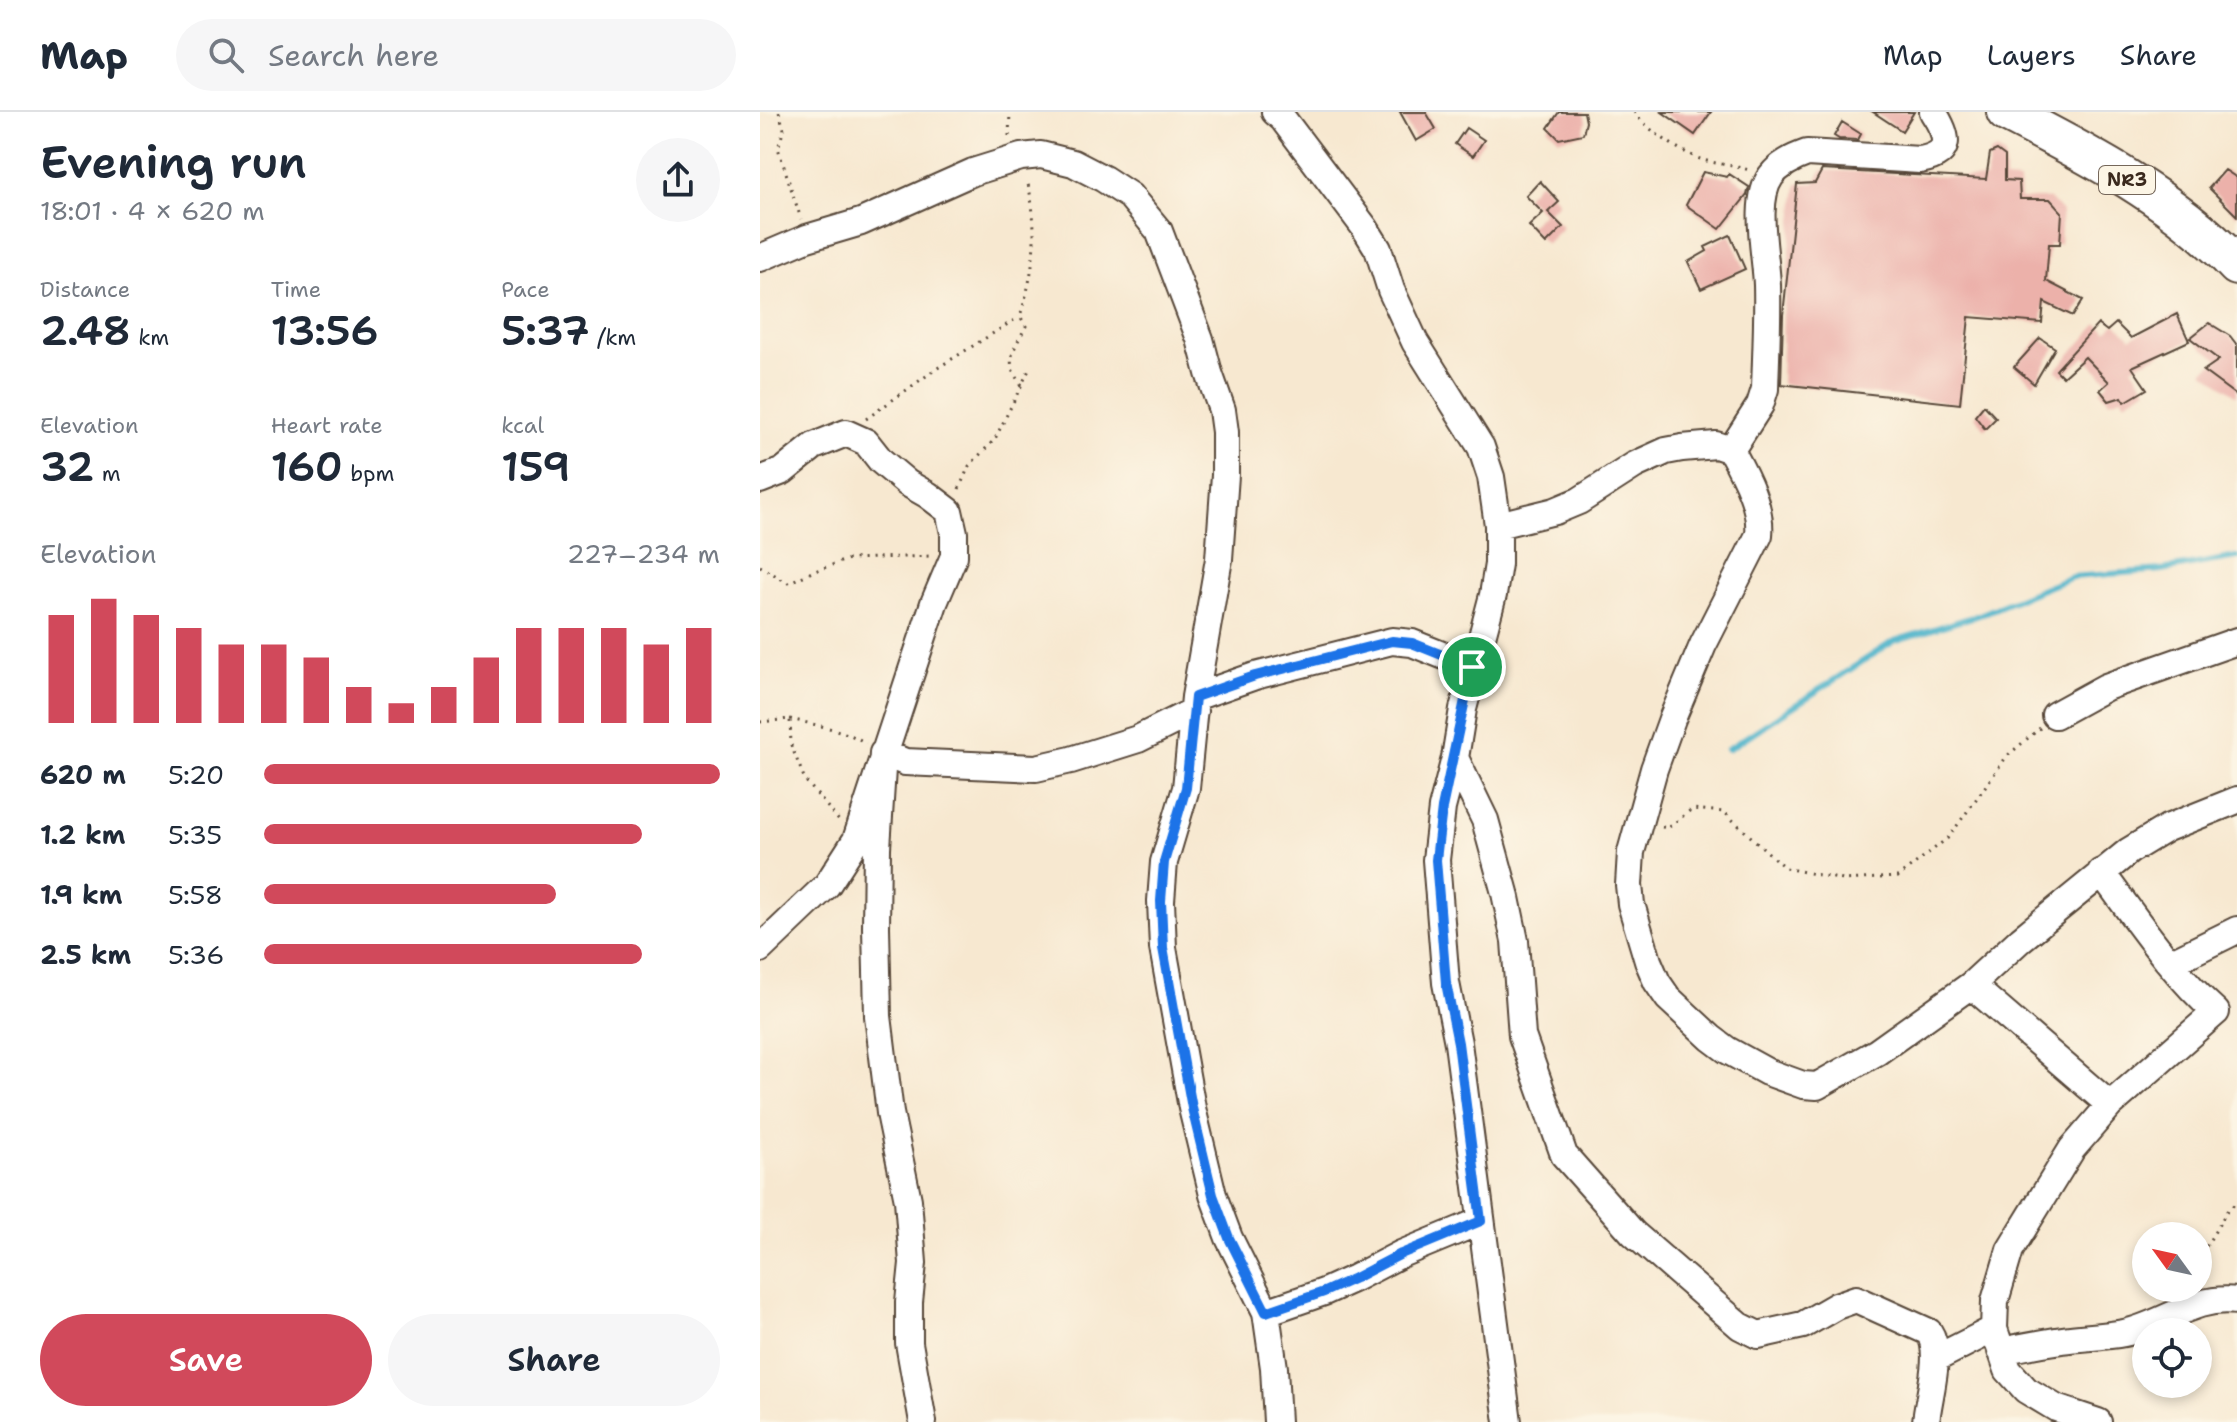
<!DOCTYPE html>
<html lang="en">
<head>
<meta charset="utf-8">
<style>
  body { margin:0; font-family:"Shantell Sans",sans-serif; background:#f6f6f7; color:#1f2937; height:100vh; display:flex; flex-direction:column; font-size:30px; white-space:nowrap }
  * { box-sizing:border-box; margin:0 }
  p { font-size:26px; color:#747a83 }
  .icon { flex:none; width:44px; height:44px; fill:none; stroke:currentColor; stroke-width:2; stroke-linecap:round; stroke-linejoin:round }
  .map { position:relative; flex:1; overflow:hidden }
  .sheet { display:flex; flex-direction:column; background:#fff; width:760px }
  .sheet>* { flex:none }
  .needle { width:52px; rotate:303deg }
  .controls { position:absolute; left:1372px; top:1110px; display:grid; gap:16px }
  .controls a { display:grid; place-items:center; width:80px; height:80px; border-radius:50%; background:#fff; box-shadow:0 4px 12px #0003; font-size:40px }
  .pin { position:absolute; display:grid; place-items:center; width:68px; height:68px; color:#fff; margin:-34px; border:4px solid #fff; border-radius:50%; box-shadow:0 2px 8px #0007 }
  .round { display:grid; place-items:center; flex:none; width:84px; height:84px; border-radius:42px; background:#f6f6f7 }
  .head { display:flex; align-items:center; justify-content:space-between; height:136px; padding:0 40px }
  h1 { font-size:44px; font-weight:600; line-height:60px }
  .metrics { display:grid; grid-template-columns:repeat(3,1fr); gap:12px; height:136px; padding:8px 40px }
  .metrics div { display:grid; align-content:center }
  .metrics b { font-size:40px; font-weight:600 }
  .metrics small { font-size:22px; font-weight:400 }
  .metrics p { font-size:22px }
  .chart { height:224px; padding:16px 40px }
  .chart p { display:flex; justify-content:space-between }
  .chart svg { width:100%; height:144px; margin-top:8px; stroke:#d1495b; stroke-width:6 }
  .cta { display:flex; gap:16px; margin-top:auto; padding:16px 40px }
  .cta a { flex:1; height:92px; border-radius:48px; background:#d1495b; color:#fff; font-size:32px; font-weight:600; line-height:92px; text-align:center }
  .cta a+a { background:#f6f6f7; color:#1f2937 }
  ul { padding:0 40px; list-style:none; font-size:26px }
  li { display:grid; grid-template-columns:128px 96px 1fr; align-items:center; height:60px }
  li i { height:20px; border-radius:10px; background:#d1495b }
  header { display:flex; align-items:center; gap:48px; box-sizing:border-box; height:112px; padding:0 40px; background:#fff; border-bottom:2px solid #e0e1e3 }
  header strong { font-size:38px }
  nav { display:flex; gap:44px; margin-inline-start:auto; font-size:28px }
  .search { width:560px; height:72px; background:#f6f6f7; display:flex; align-items:center; gap:20px; box-sizing:border-box; padding:0 28px; border-radius:44px; color:#747a83; font-size:30px }
  main { display:flex; flex:1; min-height:0 }
  .map>svg:first-child { display:block }
  .lines { fill:none; stroke-linecap:round; stroke-linejoin:round }
  .stream { stroke:#4db4cb; stroke-width:6 }
  .building { fill:#ecb1aa }
  .minor-casing { stroke:#574639; stroke-width:30 }
  .highway-casing { stroke:#574639; stroke-width:42 }
  .path { stroke:#574639; stroke-width:3; stroke-dasharray:2 6; stroke-linecap:butt }
  .minor { stroke:#fff; stroke-width:26 }
  .highway { stroke:#fff; stroke-width:38 }
  .route-casing { stroke:#fff; stroke-width:16 }
  .route { stroke:#1a73e8; stroke-width:10 }
  .labels { text-anchor:middle; stroke-width:8; stroke-linejoin:round; paint-order:stroke }
  .shield { fill:#fcf5e5; stroke:#75675a; stroke-width:2 }
  .shield-label { font-size:18px; font-weight:bold; fill:#3b2a1e }
</style>
</head>
<body>
<header>
<strong>Map</strong>
<div class="search"><svg class="icon" aria-label="search" viewBox="0 0 24 24"><circle cx="10" cy="10" r="6"/><path d="M15 15l6 6"/></svg>Search here</div>
<nav><a>Map</a><a>Layers</a><a>Share</a></nav>
</header>
<main>
<section class="sheet">
<div class="head"><div><h1>Evening run</h1><p>18:01 · 4 × 620 m</p></div><a class="round"><svg class="icon" aria-label="share" viewBox="0 0 24 24"><path d="M12 15V3M7 8l5-5 5 5M5 13v7h14v-7"/></svg></a></div>
<div class="metrics">
<div><p>Distance</p><b>2.48<small> km</small></b></div>
<div><p>Time</p><b>13:56</b></div>
<div><p>Pace</p><b>5:37<small> /km</small></b></div>
</div>
<div class="metrics">
<div><p>Elevation</p><b>32<small> m</small></b></div>
<div><p>Heart rate</p><b>160<small> bpm</small></b></div>
<div><p>kcal</p><b>159</b></div>
</div>
<div class="chart"><p><span>Elevation</span>227–234 m</p>
<svg viewBox="0 0 160 44" preserveAspectRatio="none"><path d="M5 44V11M15 44V6M25 44V11M35 44V15M45 44V20M55 44V20M65 44V24M75 44V33M85 44V38M95 44V33M105 44V24M115 44V15M125 44V15M135 44V15M145 44V20M155 44V15"/></svg>
</div>
<ul>
<li><b>620 m</b>5:20<i style="width:100%"></i></li>
<li><b>1.2 km</b>5:35<i style="width:83%"></i></li>
<li><b>1.9 km</b>5:58<i style="width:64%"></i></li>
<li><b>2.5 km</b>5:36<i style="width:83%"></i></li>
</ul>
<div class="cta"><a>Save</a><a>Share</a></div>
</section>
<div class="map">
<svg width="1477" height="1310" viewBox="0 0 1477 1310">
  <rect width="100%" height="100%" fill="#fcf5e5"/>
  <filter id="ink" filterUnits="userSpaceOnUse"><feTurbulence type="fractalNoise" baseFrequency=".0125" numOctaves="2"/><feDisplacementMap in="SourceGraphic" scale="16" xChannelSelector="R" yChannelSelector="G"/><feConvolveMatrix kernelMatrix="1 2 1 2 8 2 1 2 1" color-interpolation-filters="sRGB"/></filter>
  <filter id="wash" filterUnits="userSpaceOnUse"><feTurbulence type="fractalNoise" baseFrequency=".006" numOctaves="4" result="noise"/><feDisplacementMap in="SourceGraphic" scale="32" xChannelSelector="R" yChannelSelector="G"/><feGaussianBlur stdDeviation="1.8" result="paint"/><feColorMatrix in="noise" values="0 0 0 0 0 0 0 0 0 0 0 0 0 0 0 0 0 1.4 0 .05"/><feComposite in="paint" operator="in"/></filter>
  <g filter="url(#wash)">
    <rect width="100%" height="100%" fill="#f7e8d0"/>
    <g class="lines">
      <path class="stream" d="M 968,637 L 1134,529 L 1219,503 L 1312,465 L 1402,458 L 1477,445"/>
    </g>
    <g id="blocks">
      <path class="building" d="M 640,0 L 666,0 L 676,17 L 656,29 Z
        M 799,0 L 824,0 L 826,10 L 823,22 L 799,27 L 788,16 Z
        M 902,0 L 951,0 L 935,23 Z
        M 1113,0 L 1154,0 L 1142,19 Z
        M 1082,10 L 1101,22 L 1098,28 L 1079,27 L 1074,24 Z
        M 706,16 L 724,28 L 713,44 L 695,32 Z
        M 1237,38 L 1245,44 L 1245,68 L 1259,69 L 1260,87 L 1290,87 L 1302,100 L 1300,132 L 1289,132 L 1286,169 L 1323,188 L 1313,204 L 1284,190 L 1282,211 L 1209,205 L 1200,292 L 1021,272 L 1023,203 L 1037,72 L 1055,71 L 1062,58 L 1226,67 L 1230,41 Z
        M 1465,58 L 1477,66 L 1477,104 L 1449,76 Z
        M 943,60 L 967,65 L 969,62 L 989,75 L 987,83 L 960,117 L 926,93 Z
        M 780,69 L 799,90 L 788,100 L 803,115 L 786,132 L 769,114 L 783,101 L 766,84 Z
        M 970,123 L 985,157 L 941,177 L 928,150 L 947,139 L 945,135 Z
        M 1417,202 L 1429,229 L 1372,255 L 1387,277 L 1365,290 L 1362,285 L 1349,289 L 1340,278 L 1349,270 L 1325,245 L 1303,265 L 1296,258 L 1338,212 L 1347,219 L 1356,211 L 1371,226 Z
        M 1449,211 L 1470,224 L 1477,233 L 1477,284 L 1443,259 L 1459,248 L 1430,226 Z
        M 1280,226 L 1295,236 L 1274,272 L 1254,255 Z
        M 1224,293 L 1236,306 L 1225,317 L 1215,304 Z"/>
    </g>
  </g>
  <g filter="url(#ink)">
    <use href="#blocks" fill-opacity="0" stroke="#574639" stroke-width="2"/>
    <g class="lines">
      <g class="minor-casing">
        <path id="minor" d="M 515,0 L 523,7 L 605,116 L 618,137 L 631,178 L 655,230 L 721,335 L 731,365 L 738,413 L 738,452 L 733,483 L 703,597 L 695,646 L 682,696 L 676,748 L 686,871 L 698,931 L 748,1310
          M 0,146 L 47,126 L 101,110 L 213,60 L 261,45 L 281,43 L 313,51 L 344,67 L 370,84 L 399,119 L 440,227 L 449,261 L 462,298 L 465,320 L 465,363 L 459,447 L 435,585 L 426,676 L 404,750 L 401,789 L 403,836 L 432,996 L 453,1083 L 469,1126 L 506,1200 L 514,1256 L 517,1310
          M 971,338 L 1000,293 L 1005,277 C 1006,243 1008,207 1007,173 C 1006,143 993,89 1011,64 C 1020,52 1033,46 1047,41 L 1160,48 C 1194,42 1188,23 1173,0
          M 0,368 L 23,359 L 54,334 L 86,321 L 106,330 L 121,349 L 147,371 L 168,383 L 189,399 L 194,421 L 194,444 L 174,491 L 96,728 L 67,773 L 0,837
          M 738,413 L 795,399 L 819,389 L 875,353 L 906,339 L 922,336 L 956,333 L 971,338 C 984,362 1002,394 999,423 L 943,533 L 912,607 L 894,657 L 871,740 L 869,773 L 871,792 L 888,849 L 897,870 L 908,886 L 951,926 L 967,938 L 1007,960 L 1043,973 L 1057,974 L 1117,940 L 1211,873 L 1261,827 L 1369,739 L 1407,716 L 1477,688
          M 435,585 L 495,564 L 632,529 L 652,531 L 712,555
          M 1295,603 L 1346,575 L 1477,529
          M 695,646 L 725,708 L 745,781 L 755,829 L 762,924 L 804,1043 L 873,1121 L 980,1214 L 998,1223 L 1043,1213 L 1076,1194 L 1096,1187 L 1169,1220 C 1183,1241 1168,1285 1166,1310
          M 1341,760 C 1377,808 1411,860 1456,900 L 1350,993
          M 1410,851 L 1477,818
          M 1211,873 L 1350,993 L 1312,1037 L 1250,1138 L 1235,1189 L 1234,1217 L 1248,1258 L 1266,1278 L 1296,1296 L 1338,1310
          M 506,1200 L 564,1180 L 595,1166 L 641,1142 L 721,1109
          M 1241,1239 C 1261,1235 1282,1231 1302,1228 C 1323,1225 1344,1225 1364,1221 C 1404,1213 1434,1183 1477,1189
          M 1175,1247 L 1234,1217
          M 163,1310 L 149,1231 L 149,1190 L 153,1151 L 148,1088 L 130,1001 L 118,904 L 116,815 L 117,736 L 123,641 L 145,650 L 276,656 L 311,648 L 378,627 L 434,599"/>
      </g>
      <g class="highway-casing">
        <path id="highway" d="M 1246,0 C 1326,41 1415,87 1477,154"/>
      </g>
      <path class="path" d="M 19,0 L 24,17 L 18,36 L 41,107
        M 874,0 C 887,18 919,39 940,47 C 955,52 973,53 989,58
        M 249,24 L 250,0
        M 262,273 C 242,250 254,238 266,214 L 260,204 C 275,159 279,114 267,68
        M 106,307 L 176,257 L 259,205
        M 199,377 L 209,354 L 235,327 L 269,258
        M 0,454 L 28,471 L 52,460 L 89,447 L 171,444
        M 30,607 C 55,613 83,617 106,631
        M 0,610 L 30,607 L 31,633 L 45,668 L 80,710
        M 902,715 L 908,716 L 932,697 L 964,700 L 1025,756 L 1083,768 L 1138,765 L 1189,725 L 1247,644 L 1280,616
        M 1438,1148 L 1467,1099 L 1477,1090"/>
      <use href="#minor" class="minor"/>
      <use href="#highway" class="highway"/>
    </g>
  </g>
  <g class="lines" filter="url(#ink)">
    <g class="route-casing">
      <path id="route" d="M 632,529 L 652,531 L 712,555 L 682,696 L 676,748 L 686,871 L 698,931 L 721,1109 L 641,1142 L 595,1166 L 564,1180 L 506,1200 L 469,1126 L 453,1083 L 432,996 L 403,836 L 401,789 L 404,750 L 426,676 L 435,585 L 495,564 Z"/>
    </g>
    <use href="#route" class="route"/>
  </g>
  <g class="labels">
    <rect class="shield" x="1339" y="54" width="56" height="28" rx="6"/>
    <g class="shield-label">
      <text x="1367" y="74">NR3</text>
    </g>
  </g>
</svg>
<div class="controls">
<a><svg class="needle" viewBox="-14 -14 28 28"><path d="M0-13l5 13h-10z" fill="#e53935"/><path d="M0 13l5-13h-10z" fill="#747a83"/></svg></a>
<a><svg class="icon" aria-label="locate" viewBox="0 0 24 24"><circle cx="12" cy="12" r="6"/><path d="M12 2v4M12 18v4M2 12h4M18 12h4"/></svg></a>
</div>
<div class="pin" style="left:712px;top:555px;background:#1e9e55"><svg class="icon" aria-label="arrive" viewBox="0 0 24 24"><path d="M6 21V4h12l-3 4 3 4H6"/></svg></div>
</div>
</main>
</body>
</html>
